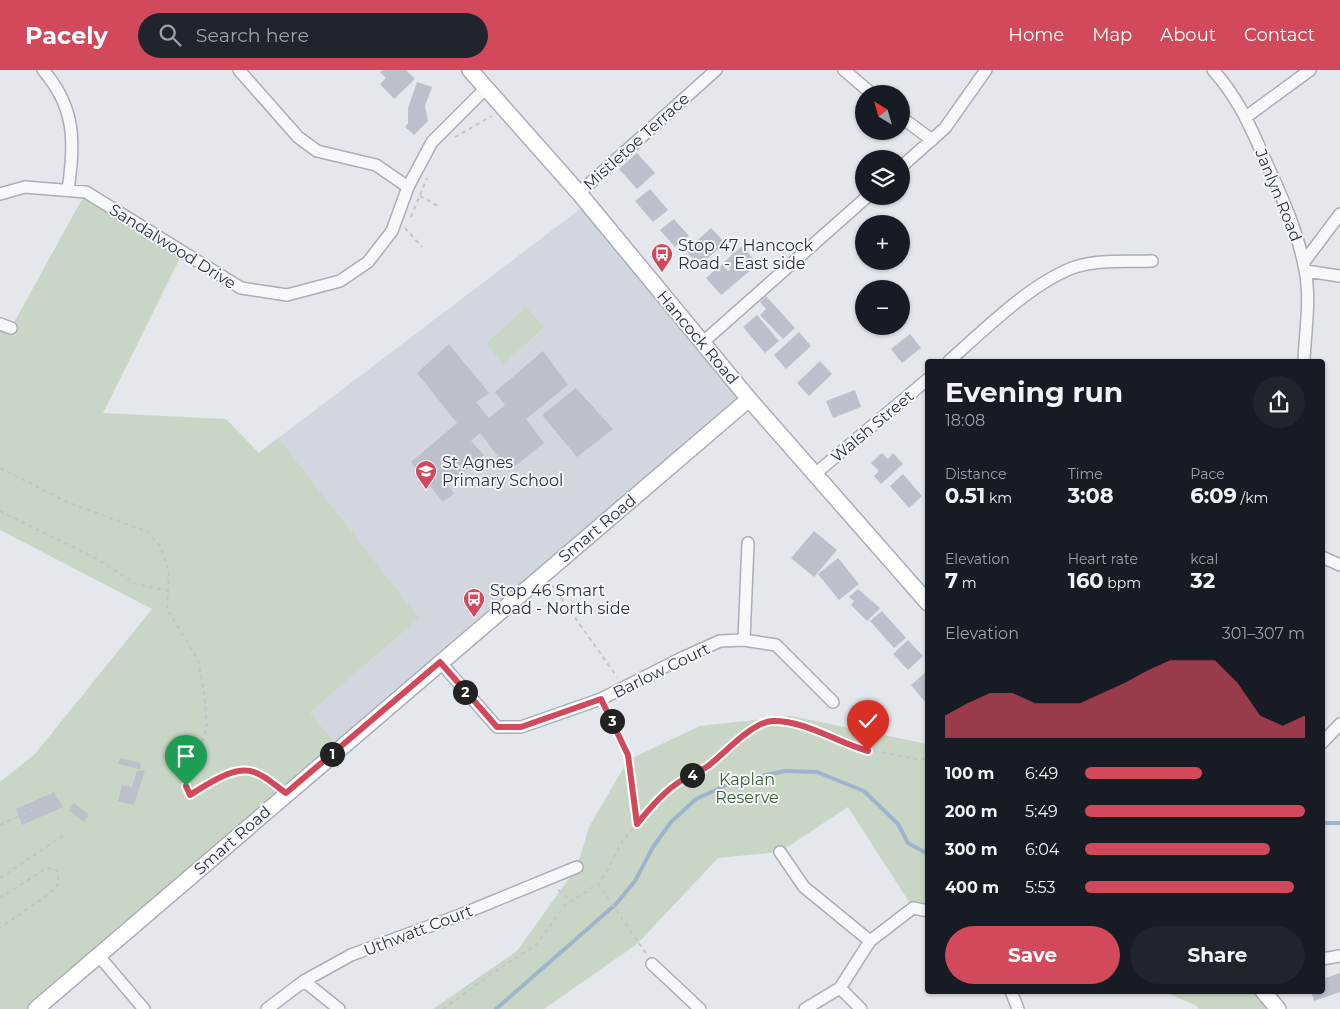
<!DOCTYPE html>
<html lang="en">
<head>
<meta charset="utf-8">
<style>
  body { margin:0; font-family:Montserrat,sans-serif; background:#20242c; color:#f1f3f6; height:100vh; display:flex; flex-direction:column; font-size:19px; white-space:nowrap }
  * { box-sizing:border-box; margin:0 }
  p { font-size:16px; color:#9ea1a6 }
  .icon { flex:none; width:28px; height:28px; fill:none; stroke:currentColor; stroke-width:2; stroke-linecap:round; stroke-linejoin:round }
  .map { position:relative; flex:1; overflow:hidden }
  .sheet { position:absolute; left:925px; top:289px; width:400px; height:635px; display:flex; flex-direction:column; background:#171b24; border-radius:5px; box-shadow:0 1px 4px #0004 }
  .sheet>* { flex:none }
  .needle { width:32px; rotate:323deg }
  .tools { position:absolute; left:855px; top:15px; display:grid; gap:10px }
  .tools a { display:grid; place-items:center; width:55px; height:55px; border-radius:50%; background:#171b24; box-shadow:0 1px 4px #0004; font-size:25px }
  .pin { position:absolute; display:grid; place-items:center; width:42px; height:42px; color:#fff; margin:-51px -21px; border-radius:50% 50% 50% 0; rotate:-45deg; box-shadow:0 0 5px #0007 }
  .pin .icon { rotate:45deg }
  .km { position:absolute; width:25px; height:25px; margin:-12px; border-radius:50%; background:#222; color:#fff; font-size:14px; line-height:25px; text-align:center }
  .round { display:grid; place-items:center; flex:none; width:52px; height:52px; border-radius:26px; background:#20242c }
  .summary { display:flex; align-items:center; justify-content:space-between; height:85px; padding:0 20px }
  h1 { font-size:28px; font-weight:700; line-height:38px }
  .stats { display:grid; grid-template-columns:repeat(3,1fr); gap:8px; height:85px; padding:5px 20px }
  .stats div { display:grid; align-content:center }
  .stats b { font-size:21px; font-weight:700 }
  .stats small { font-size:14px; font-weight:400 }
  .stats p { font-size:14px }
  .chart { height:140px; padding:10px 20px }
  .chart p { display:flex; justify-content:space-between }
  .chart svg { width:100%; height:90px; margin-top:5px; fill:#d1495b; opacity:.7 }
  .button { display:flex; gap:10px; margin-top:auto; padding:10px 20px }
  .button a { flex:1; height:58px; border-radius:30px; background:#d1495b; color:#fff; font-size:20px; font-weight:700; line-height:58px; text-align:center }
  .button a+a { background:#20242c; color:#f1f3f6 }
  ul { padding:0 20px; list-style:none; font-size:16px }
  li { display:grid; grid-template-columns:80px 60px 1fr; align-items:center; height:38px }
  li i { height:12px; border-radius:6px; background:#d1495b }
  header { display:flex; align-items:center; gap:30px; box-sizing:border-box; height:70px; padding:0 25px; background:#d1495b; color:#fff }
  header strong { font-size:24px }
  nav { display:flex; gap:28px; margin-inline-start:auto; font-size:18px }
  .search { width:350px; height:45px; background:#20242c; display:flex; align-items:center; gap:12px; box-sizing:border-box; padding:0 18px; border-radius:28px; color:#9ea1a6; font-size:19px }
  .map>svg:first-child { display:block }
  .built { fill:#d2d6de }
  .green { fill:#c9d6c5 }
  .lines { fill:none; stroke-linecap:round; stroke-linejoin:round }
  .stream { stroke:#9fb4cc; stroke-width:4 }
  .building { fill:#bbc0ca }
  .minor-casing { stroke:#a9aeb7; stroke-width:14 }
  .secondary-casing { stroke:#a9aeb7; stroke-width:18 }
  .path { stroke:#c2c5cb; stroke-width:2; stroke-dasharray:4 4; stroke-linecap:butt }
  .minor { stroke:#f7f8fa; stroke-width:11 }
  .secondary { stroke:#fff; stroke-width:15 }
  .route-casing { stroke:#fff; stroke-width:10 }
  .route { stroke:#d1495b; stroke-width:6 }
  .labels { text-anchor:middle; stroke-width:4; stroke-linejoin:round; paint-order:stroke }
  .street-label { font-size:16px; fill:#2b3445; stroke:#f4f6f9 }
  .poi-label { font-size:16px; fill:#2b3445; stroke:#f4f6f9; text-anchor:start }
  .park-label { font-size:16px; fill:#3f6138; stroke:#f4f6f9 }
</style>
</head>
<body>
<header>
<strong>Pacely</strong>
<div class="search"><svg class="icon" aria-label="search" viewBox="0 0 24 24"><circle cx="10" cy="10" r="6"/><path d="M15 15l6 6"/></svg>Search here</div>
<nav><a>Home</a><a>Map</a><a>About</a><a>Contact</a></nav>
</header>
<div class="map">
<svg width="1340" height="939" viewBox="0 0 1340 939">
  <rect width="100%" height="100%" fill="#e4e7ec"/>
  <path class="built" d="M 588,133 L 749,329 L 339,678 L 161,457 Z"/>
  <path class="green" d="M 86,122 L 183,182 L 103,343 L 226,349 L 259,383 L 278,368 L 419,548 L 310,642 L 339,678 L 36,939 L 0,939 L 0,712 L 35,684 L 152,539 L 0,460 L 0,251 L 11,258 Z
    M 526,237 L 544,257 L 504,294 L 486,274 Z
    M 791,646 L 927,674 L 927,841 L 913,838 L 848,737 L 780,782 L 718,788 L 637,874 L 544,939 L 433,939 L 517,881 L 577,797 L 589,757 L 628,690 L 700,656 Z
    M 1162,921 L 1263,921 L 1279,939 L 1199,939 L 1197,936 Z"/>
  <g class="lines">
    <path class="stream" d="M 1322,753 L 1340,753
      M 496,939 L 616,834 L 635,811 L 653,777 L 671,752 L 696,729 L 733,712 L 785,701 L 817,702 L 864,721 L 898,754 L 908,773 L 928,784"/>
  </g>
  <path class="building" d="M 383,0 L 406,0 L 415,9 L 394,29 L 380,14 L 386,8 L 380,2 Z
    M 417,12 L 432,17 L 425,36 L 428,51 L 414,65 L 405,57 L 408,53 L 408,38 Z
    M 637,83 L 655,103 L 637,119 L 619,99 Z
    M 650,119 L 668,140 L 653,152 L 635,131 Z
    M 674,149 L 689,166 L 675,177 L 660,160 Z
    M 711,158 L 725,173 L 699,196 L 686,181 Z
    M 742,176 L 758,194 L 721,225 L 706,208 L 722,194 L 728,201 L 731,199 L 724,192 Z
    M 766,226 L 795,258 L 783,269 L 760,245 L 766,239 L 760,232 Z
    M 757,245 L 779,271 L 765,283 L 743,257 Z
    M 799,262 L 811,276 L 786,299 L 774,285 Z
    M 910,264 L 921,278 L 902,293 L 891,279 Z
    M 449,274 L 489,323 L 476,332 L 489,348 L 505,335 L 495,322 L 543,281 L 568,315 L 526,349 L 544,373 L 509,401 L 480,363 L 471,371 L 484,385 L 448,415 L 454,424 L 443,432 L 411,392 L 457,353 L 417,303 Z
    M 820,291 L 832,304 L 809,326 L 797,313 Z
    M 576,318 L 613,359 L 577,387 L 542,345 Z
    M 855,320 L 861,337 L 833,348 L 826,331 Z
    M 882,383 L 888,389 L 893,383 L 903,394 L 881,414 L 874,406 L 879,401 L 871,393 Z
    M 903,404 L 922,426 L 909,438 L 890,416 Z
    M 814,461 L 837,480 L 814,507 L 791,488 Z
    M 838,488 L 859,514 L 839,530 L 818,504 Z
    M 858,519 L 880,538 L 867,551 L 851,535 L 854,531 L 849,527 Z
    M 882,541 L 906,568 L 894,578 L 870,551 Z
    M 908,570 L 923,586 L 908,600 L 893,584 Z
    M 928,600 L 928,630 L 925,632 L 911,615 Z
    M 120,688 L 141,693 L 140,699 L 118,694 Z
    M 145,700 L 134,735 L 118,731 L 122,715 L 132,717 L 137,701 Z
    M 54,722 L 63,737 L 22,755 L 16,739 Z
    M 74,733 L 89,745 L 84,752 L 69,740 Z
    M 1340,903 L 1340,922 L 1314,931 L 1311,921 L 1322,921 L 1322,909 Z"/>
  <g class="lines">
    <g class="minor-casing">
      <path id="minor" d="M 43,0 C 76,38 75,73 68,120
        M 239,0 L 298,67 L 317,81 L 376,95 L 408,117
        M 844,0 L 872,24
        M 1213,0 C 1239,29 1251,58 1266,92 C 1282,127 1298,162 1305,200 C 1311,229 1305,262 1304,291
        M 901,47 L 932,70
        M 1246,47 L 1310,0
        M 901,97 L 945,58 L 986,0
        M 579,123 L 716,0
        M 0,124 L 25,117 L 86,122 L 241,218 L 287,225 L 340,211 L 368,192 L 392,161 L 408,117 L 432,72 L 486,18
        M 1304,192 L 1340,144
        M 1306,201 L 1340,206
        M 0,254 L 11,258
        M 702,273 L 868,126
        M 949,291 C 983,261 1032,212 1075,197 C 1099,189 1127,192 1152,191
        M 816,403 L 928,309
        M 1322,487 L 1340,495
        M 744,570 L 748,473
        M 440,592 L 497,657 L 521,657 L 601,629 L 684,587 L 720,571 L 744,570 L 776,575 L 833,632
        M 1322,673 L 1340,654
        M 780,782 L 804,817 L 870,871
        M 98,885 L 144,939
        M 1322,889 L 1340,886
        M 652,894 L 700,939
        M 304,911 L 339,939
        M 840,918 L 861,939
        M 1011,921 L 1018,939
        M 267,939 L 304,911 L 351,885 L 460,845 L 577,797
        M 805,939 L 840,918 L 870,871 L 913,838 L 928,841"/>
    </g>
    <g class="secondary-casing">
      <path id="secondary" d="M 470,0 L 579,123 L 749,329 L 928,533
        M 1263,921 L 1278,939
        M 36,939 L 749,329"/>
    </g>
    <path class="path" d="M 455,67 L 492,46
      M 420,126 L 438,136
      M 411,147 L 427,108
      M 405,158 L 422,177
      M 0,398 L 67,432 L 148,462 L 160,476 L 169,501 L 167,539 L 198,590 L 204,622 L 207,655 L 198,688 L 186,715 L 190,725 L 225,704 L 252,701 L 276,715
      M 0,441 L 97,489 L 136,514 L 168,521
      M 552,515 L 617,607
      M 606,639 L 628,685 L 637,754
      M 0,755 L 39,737
      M 0,808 L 67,763
      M 598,814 L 647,885
      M 558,820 L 574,831
      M 0,828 L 47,798 L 57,800 L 59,813 L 50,823 L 0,858
      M 443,939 L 494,902 L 537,874 L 564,836 L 598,814 L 607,801 L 623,770 L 657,732 L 683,709 L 707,696 L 762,654 L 774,651 L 805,656 L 846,675 L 916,689 L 928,689"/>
    <use href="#minor" class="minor"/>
    <use href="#secondary" class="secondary"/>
  </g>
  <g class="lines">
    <g class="route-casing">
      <path id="route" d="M 186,716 L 190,725 C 206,715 234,695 254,702 C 266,706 276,716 286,723 L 440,592 L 497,657 L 521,657 L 601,629 L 628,685 L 637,754 C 650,738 666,719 684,709 C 692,704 701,701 708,696 C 724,684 753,651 773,651 C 807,651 836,672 868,681"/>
    </g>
    <use href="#route" class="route"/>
  </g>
  <defs>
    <g id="bus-pin" transform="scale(1.125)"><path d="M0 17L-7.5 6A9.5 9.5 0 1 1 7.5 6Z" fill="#d1495b" stroke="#f4f6f9"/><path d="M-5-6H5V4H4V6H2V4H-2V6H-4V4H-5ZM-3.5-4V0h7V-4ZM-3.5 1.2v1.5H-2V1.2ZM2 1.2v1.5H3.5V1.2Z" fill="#fff"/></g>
    <g id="school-pin" transform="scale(1.125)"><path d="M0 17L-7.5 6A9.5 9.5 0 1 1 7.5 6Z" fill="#d1495b" stroke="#f4f6f9"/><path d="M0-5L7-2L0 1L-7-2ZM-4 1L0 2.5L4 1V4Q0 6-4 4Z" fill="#fff"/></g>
  </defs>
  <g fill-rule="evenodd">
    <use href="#bus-pin" x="662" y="184"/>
    <use href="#school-pin" x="426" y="401"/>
    <use href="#bus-pin" x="474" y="529"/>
  </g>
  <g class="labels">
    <g class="street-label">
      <text transform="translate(636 71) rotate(-42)" y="6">Mistletoe Terrace</text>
      <text transform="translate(1279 125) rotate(68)" y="6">Janlyn Road</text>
      <text transform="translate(173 176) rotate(32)" y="6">Sandalwood Drive</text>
      <text transform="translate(698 267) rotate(50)" y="6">Hancock Road</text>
      <text transform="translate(872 356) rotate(-40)" y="6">Walsh Street</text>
      <text transform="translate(597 458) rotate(-40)" y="6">Smart Road</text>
      <text transform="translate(661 600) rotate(-26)" y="6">Barlow Court</text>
      <text transform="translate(232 770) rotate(-41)" y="6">Smart Road</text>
      <text transform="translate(418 860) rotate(-21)" y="6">Uthwatt Court</text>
    </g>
    <g class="poi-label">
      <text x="678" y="181">Stop 47 Hancock<tspan x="678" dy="18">Road - East side</tspan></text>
      <text x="442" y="398">St Agnes<tspan x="442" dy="18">Primary School</tspan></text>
      <text x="490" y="526">Stop 46 Smart<tspan x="490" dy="18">Road - North side</tspan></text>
    </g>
    <g class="park-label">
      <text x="747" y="715">Kaplan<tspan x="747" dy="18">Reserve</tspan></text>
    </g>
  </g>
</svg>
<div class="tools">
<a><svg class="needle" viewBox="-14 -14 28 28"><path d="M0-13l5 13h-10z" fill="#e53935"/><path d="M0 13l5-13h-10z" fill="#9ea1a6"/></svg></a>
<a><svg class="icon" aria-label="layers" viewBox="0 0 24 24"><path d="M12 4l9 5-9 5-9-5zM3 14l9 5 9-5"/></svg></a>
<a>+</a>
<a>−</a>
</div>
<div class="pin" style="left:186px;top:716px;background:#1e9e55"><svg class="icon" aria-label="arrive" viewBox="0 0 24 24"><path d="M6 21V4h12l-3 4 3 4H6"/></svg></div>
<div class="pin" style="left:868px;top:681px;background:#d93025"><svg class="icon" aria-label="check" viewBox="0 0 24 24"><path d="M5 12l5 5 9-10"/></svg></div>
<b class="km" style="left:332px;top:684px">1</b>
<b class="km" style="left:465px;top:622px">2</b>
<b class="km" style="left:612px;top:651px">3</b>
<b class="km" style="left:692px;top:705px">4</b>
<section class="sheet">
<div class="summary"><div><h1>Evening run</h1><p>18:08</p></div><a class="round"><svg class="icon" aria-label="share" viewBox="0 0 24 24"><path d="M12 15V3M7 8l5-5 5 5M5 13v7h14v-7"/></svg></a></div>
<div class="stats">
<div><p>Distance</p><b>0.51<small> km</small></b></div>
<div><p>Time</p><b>3:08</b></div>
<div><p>Pace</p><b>6:09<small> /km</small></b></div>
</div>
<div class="stats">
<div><p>Elevation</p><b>7<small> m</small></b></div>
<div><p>Heart rate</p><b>160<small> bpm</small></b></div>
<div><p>kcal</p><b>32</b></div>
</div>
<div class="chart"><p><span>Elevation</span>301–307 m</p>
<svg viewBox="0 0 160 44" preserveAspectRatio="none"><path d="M0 44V33L10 27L20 22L30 22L40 27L50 27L60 27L70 22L80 17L90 11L100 6L110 6L120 6L130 17L140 33L150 38L160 33V44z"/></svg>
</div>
<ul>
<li><b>100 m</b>6:49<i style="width:53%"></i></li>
<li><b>200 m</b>5:49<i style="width:100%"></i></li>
<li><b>300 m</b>6:04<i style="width:84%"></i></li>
<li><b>400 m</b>5:53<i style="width:95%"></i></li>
</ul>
<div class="button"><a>Save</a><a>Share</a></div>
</section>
</div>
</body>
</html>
